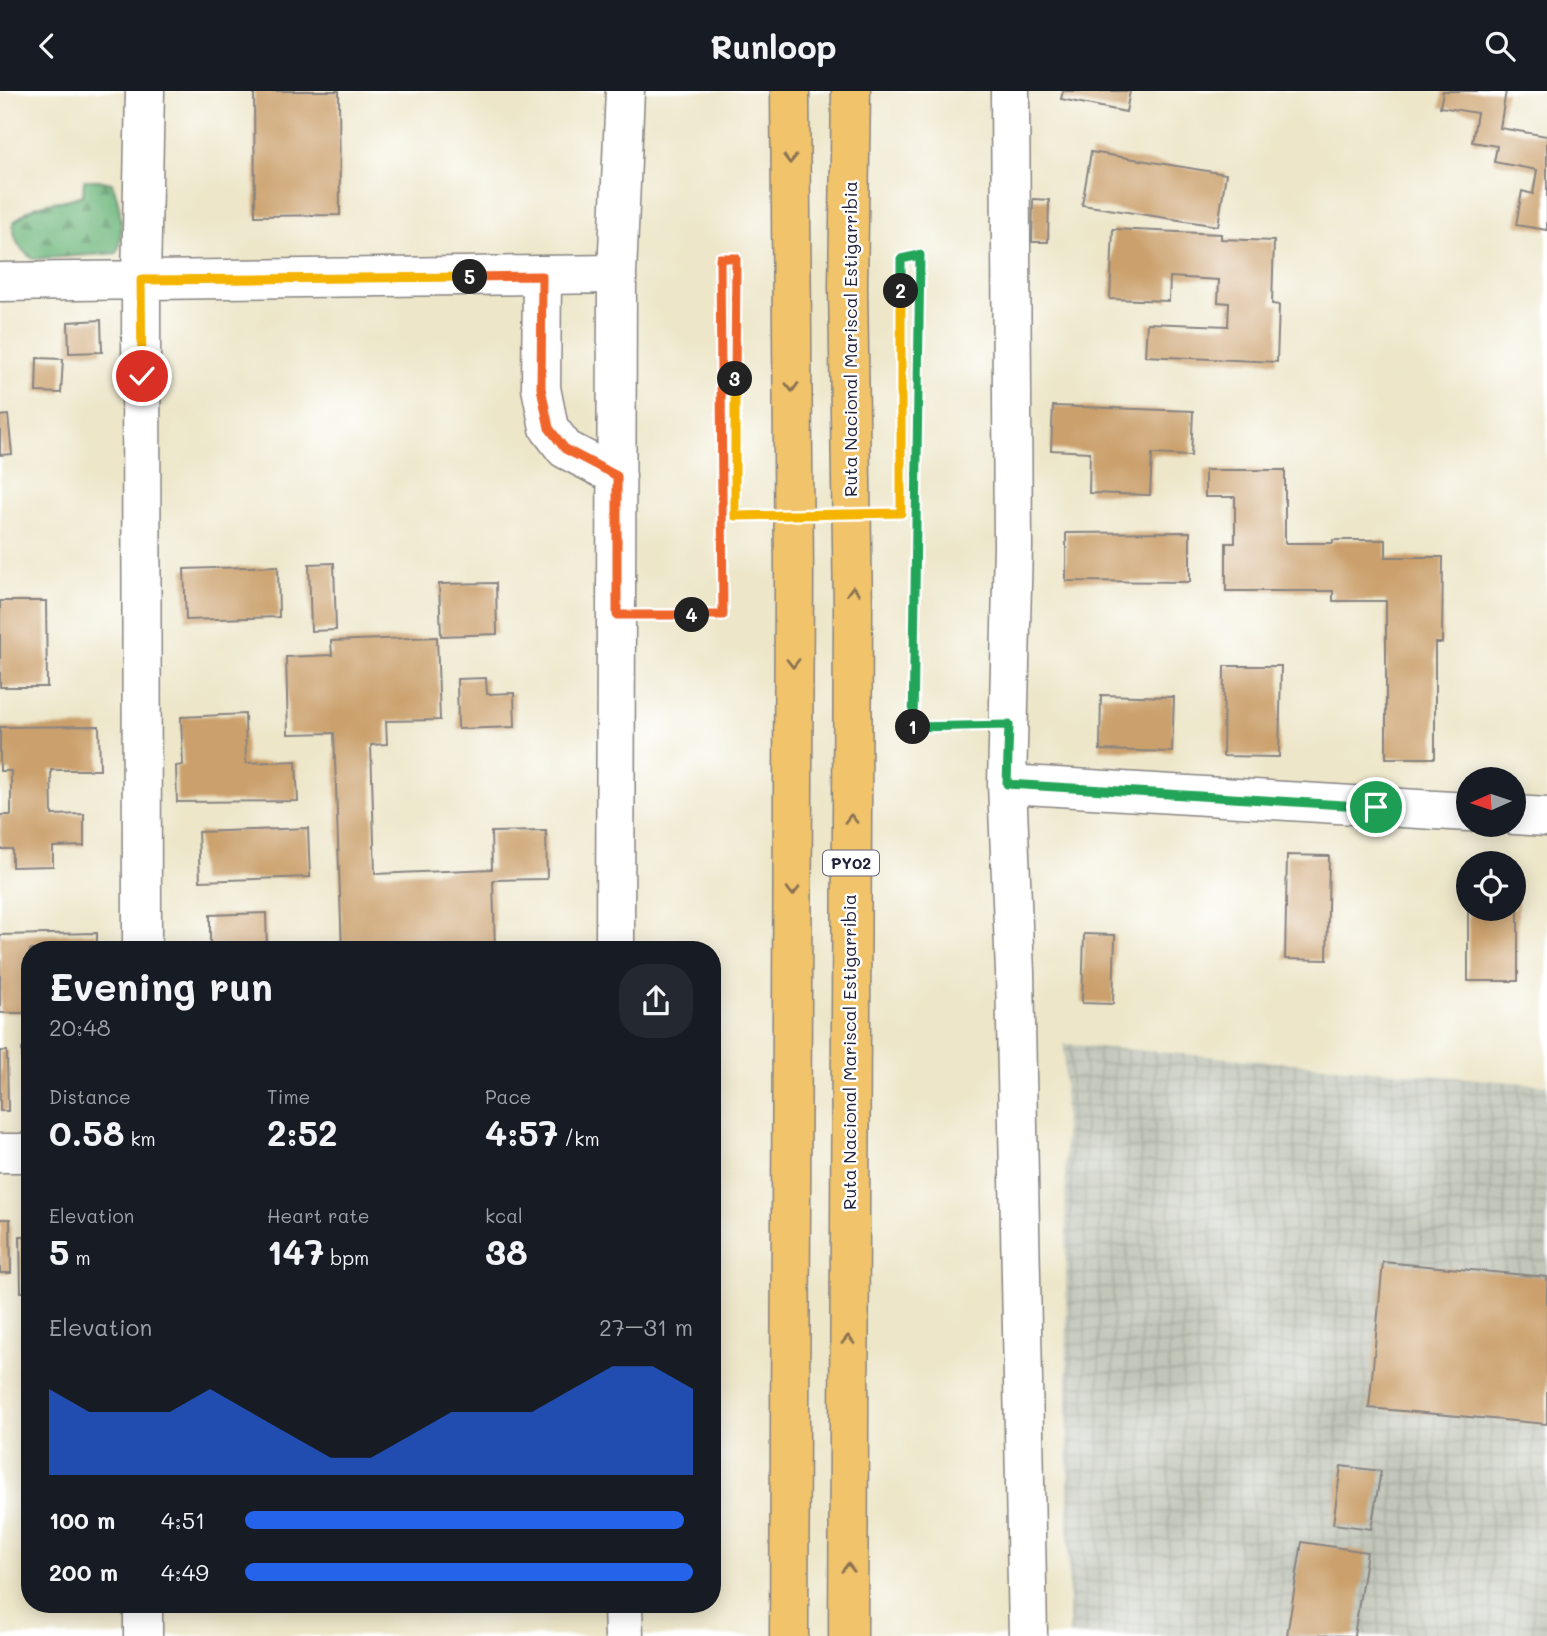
<!DOCTYPE html>
<html lang="en">
<head>
<meta charset="utf-8">
<style>
  body { margin:0; font-family:Mali,sans-serif; background:#242831; color:#f1f3f6; height:100vh; display:flex; flex-direction:column; font-size:26px; white-space:nowrap }
  * { box-sizing:border-box; margin:0 }
  p { font-size:23px; color:#9ea1a6 }
  .icon { flex:none; width:38px; height:38px; fill:none; stroke:currentColor; stroke-width:2; stroke-linecap:round; stroke-linejoin:round }
  .map { position:relative; flex:1; overflow:hidden }
  .side { position:absolute; left:21px; top:850px; width:700px; height:672px; display:flex; flex-direction:column; background:#171b24; border-radius:28px; box-shadow:0 4px 18px #0003 }
  .side>* { flex:none }
  .needle { width:46px; rotate:267deg }
  .controls { position:absolute; left:1456px; top:676px; display:grid; gap:14px }
  .controls a { display:grid; place-items:center; width:70px; height:70px; border-radius:50%; background:#171b24; box-shadow:0 4px 18px #0003; font-size:35px }
  .pin { position:absolute; display:grid; place-items:center; width:60px; height:60px; color:#fff; margin:-30px; border:4px solid #fff; border-radius:50%; box-shadow:0 2px 7px #0007 }
  .km { position:absolute; width:35px; height:35px; margin:-18px; border-radius:50%; background:#222; color:#fff; font-size:19px; line-height:35px; text-align:center }
  .round { display:grid; place-items:center; flex:none; width:74px; height:74px; border-radius:28px; background:#242831 }
  .summary { display:flex; align-items:center; justify-content:space-between; height:119px; padding:0 28px }
  h1 { font-size:38px; font-weight:700; line-height:52px }
  .metrics { display:grid; grid-template-columns:repeat(3,1fr); gap:10px; height:119px; padding:7px 28px }
  .metrics div { display:grid; align-content:center }
  .metrics b { font-size:35px; font-weight:700 }
  .metrics small { font-size:19px; font-weight:400 }
  .metrics p { font-size:19px }
  .chart { height:196px; padding:14px 28px }
  .chart p { display:flex; justify-content:space-between }
  .chart svg { width:100%; height:126px; margin-top:7px; fill:#2563eb; opacity:.7 }
  ul { padding:0 28px; list-style:none; font-size:23px }
  li { display:grid; grid-template-columns:112px 84px 1fr; align-items:center; height:52px }
  li i { height:18px; border-radius:9px; background:#2563eb }
  header { display:flex; justify-content:space-between; align-items:center; height:91px; padding:0 28px; background:#171b24; font-size:32px; font-weight:700 }
  .map>svg:first-child { display:block }
  .industrial { fill:url(#industrial-grid) }
  .forest { fill:url(#forest-firs); stroke:#4a6d5c; stroke-width:2 }
  .building { fill:#cba06c }
  .lines { fill:none; stroke-linecap:round; stroke-linejoin:round }
  .minor-casing { stroke:#888482; stroke-width:41 }
  .highway-casing { stroke:#888482; stroke-width:41 }
  .path { stroke:#888482; stroke-width:4.5; stroke-dasharray:2 5; stroke-linecap:butt }
  .minor { stroke:#fff; stroke-width:38 }
  .highway { stroke:#f1c36a; stroke-width:38 }
  .path-bridge { stroke:#888482; stroke-width:4.5; stroke-dasharray:2 5; stroke-linecap:butt }
  .oneway { stroke:#8a7252 }
  .split-1-casing { stroke:#fff; stroke-width:14 }
  .split-2-casing { stroke:#fff; stroke-width:14 }
  .split-3-casing { stroke:#fff; stroke-width:14 }
  .split-4-casing { stroke:#fff; stroke-width:14 }
  .split-5-casing { stroke:#fff; stroke-width:14 }
  .split-6-casing { stroke:#fff; stroke-width:14 }
  .split-1 { stroke:#22a559; stroke-width:9 }
  .split-2 { stroke:#22a559; stroke-width:9 }
  .split-3 { stroke:#f5b400; stroke-width:9 }
  .split-4 { stroke:#f0652b; stroke-width:9 }
  .split-5 { stroke:#f0652b; stroke-width:9 }
  .split-6 { stroke:#f5b400; stroke-width:9 }
  .labels { text-anchor:middle; stroke-width:5; stroke-linejoin:round; paint-order:stroke }
  .shield { fill:#fff; stroke:#646476; stroke-width:2 }
  .shield-label { font-size:16px; font-weight:bold; fill:#22223b }
  .street-label { font-size:18px; fill:#22223b; stroke:#fff }
</style>
</head>
<body>
<header><svg class="icon" aria-label="back" viewBox="0 0 24 24"><path d="M15 5l-7 7 7 7"/></svg>Runloop<svg class="icon" aria-label="search" viewBox="0 0 24 24"><circle cx="10" cy="10" r="6"/><path d="M15 15l6 6"/></svg></header>
<div class="map">
<svg width="1547" height="1545" viewBox="0 0 1547 1545">
  <defs>
    <pattern id="industrial-grid" width="8" height="8" patternUnits="userSpaceOnUse" patternTransform="scale(1.75)"><rect width="8" height="8" fill="#c2c6b9"/><path d="M0 4h8M4 0v8" fill="none" stroke="#a6aaa0"/></pattern>
    <pattern id="forest-firs" width="22" height="20" patternUnits="userSpaceOnUse" patternTransform="scale(1.75)"><rect width="22" height="20" fill="#71b87e"/><path d="M5 1l3.5 6h-7zM16 11l3.5 6h-7z" fill="#5c9568"/></pattern>
  </defs>
  <rect width="100%" height="100%" fill="#fff"/>
  <filter id="ink" filterUnits="userSpaceOnUse"><feTurbulence type="fractalNoise" baseFrequency=".0143" numOctaves="2"/><feDisplacementMap in="SourceGraphic" scale="14" xChannelSelector="R" yChannelSelector="G"/><feConvolveMatrix kernelMatrix="1 2 1 2 8 2 1 2 1" color-interpolation-filters="sRGB"/></filter>
  <filter id="wash" filterUnits="userSpaceOnUse"><feTurbulence type="fractalNoise" baseFrequency=".00686" numOctaves="4" result="noise"/><feDisplacementMap in="SourceGraphic" scale="28" xChannelSelector="R" yChannelSelector="G"/><feGaussianBlur stdDeviation="1.57" result="paint"/><feColorMatrix in="noise" values="0 0 0 0 0 0 0 0 0 0 0 0 0 0 0 0 0 1.4 0 .05"/><feComposite in="paint" operator="in"/></filter>
  <g filter="url(#wash)">
    <rect width="100%" height="100%" fill="#ede6c9"/>
    <path class="industrial" d="M 1064,953 L 1547,994 L 1547,1545 L 1069,1545 Z"/>
    <path class="forest" d="M 84,89 L 98,89 L 112,92 C 121,115 125,138 117,162 L 33,168 C 19,158 14,150 13,132 C 42,105 51,116 83,104 Z"/>
    <g id="blocks">
      <path class="building" d="M 254,0 L 339,0 L 340,124 L 255,125 Z
        M 1063,0 L 1130,0 L 1126,21 L 1061,8 Z
        M 1443,0 L 1506,0 L 1500,37 L 1547,45 L 1547,139 L 1516,134 L 1522,100 L 1533,103 L 1537,79 L 1494,71 L 1497,55 L 1472,51 L 1477,22 L 1440,16 Z
        M 1091,61 L 1226,83 L 1218,135 L 1082,114 Z
        M 1033,108 L 1049,109 L 1048,151 L 1032,151 Z
        M 1113,138 L 1221,143 L 1221,148 L 1274,150 L 1272,213 L 1279,214 L 1277,271 L 1145,265 L 1147,232 L 1228,235 L 1229,212 L 1218,211 L 1219,189 L 1170,186 L 1169,210 L 1110,208 Z
        M 101,229 L 102,261 L 69,262 L 68,231 Z
        M 37,267 L 63,268 L 61,302 L 36,301 Z
        M 1053,315 L 1193,320 L 1191,365 L 1152,363 L 1150,404 L 1089,402 L 1090,361 L 1051,359 Z
        M 8,324 L 12,363 L 0,364 L 0,325 Z
        M 1205,379 L 1285,379 L 1285,452 L 1333,452 L 1333,449 L 1386,449 L 1386,466 L 1443,466 L 1442,552 L 1435,552 L 1435,667 L 1386,667 L 1386,510 L 1333,510 L 1333,500 L 1226,500 L 1226,452 L 1235,452 L 1235,406 L 1205,406 Z
        M 1190,441 L 1190,491 L 1066,490 L 1066,442 Z
        M 334,472 L 336,539 L 311,540 L 309,473 Z
        M 278,475 L 279,526 L 186,529 L 184,478 Z
        M 496,492 L 497,543 L 441,545 L 439,493 Z
        M 0,510 L 46,510 L 47,596 L 0,596 Z
        M 437,546 L 440,629 L 386,630 L 387,653 L 371,654 L 375,783 L 492,778 L 491,741 L 546,740 L 547,788 L 493,789 L 495,859 L 342,859 L 334,642 L 288,643 L 286,566 L 332,564 L 331,550 Z
        M 1224,575 L 1281,575 L 1279,666 L 1223,665 Z
        M 486,587 L 487,603 L 514,602 L 515,636 L 458,638 L 457,588 Z
        M 1101,604 L 1174,606 L 1172,661 L 1100,659 Z
        M 245,623 L 246,672 L 296,670 L 298,710 L 177,711 L 176,675 L 183,674 L 181,626 Z
        M 99,635 L 100,679 L 51,679 L 52,724 L 84,723 L 84,755 L 53,756 L 53,775 L 12,776 L 12,758 L 0,758 L 0,724 L 11,724 L 11,680 L 0,680 L 0,636 Z
        M 308,737 L 310,786 L 200,790 L 198,741 Z
        M 1287,764 L 1329,765 L 1327,869 L 1285,868 Z
        M 1514,798 L 1518,798 L 1518,890 L 1468,890 L 1468,817 L 1514,817 Z
        M 266,822 L 267,859 L 210,859 L 210,824 Z
        M 97,842 L 97,859 L 30,859 L 30,922 L 0,922 L 0,844 Z
        M 1084,843 L 1115,844 L 1113,913 L 1082,912 Z
        M 30,957 L 30,1034 L 23,1034 L 22,958 Z
        M 0,960 L 7,960 L 8,1020 L 0,1020 Z
        M 0,1128 L 10,1128 L 11,1182 L 0,1182 Z
        M 20,1145 L 30,1145 L 30,1201 L 21,1201 Z
        M 1383,1171 L 1547,1186 L 1547,1333 L 1369,1317 Z
        M 1341,1375 L 1381,1380 L 1371,1438 L 1333,1433 Z
        M 1302,1451 L 1367,1461 L 1354,1545 L 1287,1544 Z"/>
    </g>
  </g>
  <g filter="url(#ink)">
    <use href="#blocks" fill-opacity="0" stroke="#888482" stroke-width="2"/>
    <g class="lines">
      <g class="minor-casing">
        <path id="minor" d="M 1010,0 L 1013,455 L 1007,693 L 1015,881 L 1028,1545
          M 542,185 L 541,297 L 549,337 L 565,358 L 617,385
          M 0,191 L 617,183
          M 1007,693 L 1468,721
          M 1514,724 L 1547,726
          M 142,859 L 141,189 L 145,0
          M 615,859 L 617,183 L 625,0
          M 0,1062 L 30,1062
          M 143,1514 L 143,1545
          M 623,1514 L 624,1545"/>
      </g>
      <g class="highway-casing">
        <path id="highway" d="M 789,1545 L 794,485 L 790,0
          M 848,1545 L 853,519 L 848,195 L 851,0"/>
      </g>
      <path class="path" d="M 901,422 L 901,168 L 920,164 L 913,636 L 973,634
        M 652,524 L 723,524 L 720,167 L 736,168 L 735,425"/>
      <use href="#minor" class="minor"/>
      <use href="#highway" class="highway"/>
      <path class="path-bridge" d="M 735,425 L 901,422"/>
    </g>
    <defs><path id="oneway-chevron" d="M-2-3.5L2.5 0L-2 3.5" fill="none" stroke-width="1.6" stroke-linecap="round" stroke-linejoin="round" transform="scale(1.75)"/></defs>
    <g class="oneway">
      <use href="#oneway-chevron" transform="translate(790 68) rotate(91)"/>
      <use href="#oneway-chevron" transform="translate(792 296) rotate(89)"/>
      <use href="#oneway-chevron" transform="translate(853 500) rotate(-91)"/>
      <use href="#oneway-chevron" transform="translate(793 572) rotate(90)"/>
      <use href="#oneway-chevron" transform="translate(851 728) rotate(-90)"/>
      <use href="#oneway-chevron" transform="translate(793 800) rotate(90)"/>
      <use href="#oneway-chevron" transform="translate(848 1249) rotate(-90)"/>
      <use href="#oneway-chevron" transform="translate(848 1477) rotate(-90)"/>
    </g>
  </g>
  <g class="lines" filter="url(#ink)">
    <g class="split-1-casing">
      <path id="split-1" d="M 913,636 L 1009,634 L 1007,693 L 1376,716"/>
    </g>
    <g class="split-2-casing">
      <path id="split-2" d="M 901,200 L 901,168 L 920,164 L 913,636"/>
    </g>
    <g class="split-3-casing">
      <path id="split-3" d="M 735,288 L 735,425 L 901,422 L 901,200"/>
    </g>
    <g class="split-4-casing">
      <path id="split-4" d="M 692,524 L 723,524 L 720,167 L 736,167 L 735,288"/>
    </g>
    <g class="split-5-casing">
      <path id="split-5" d="M 470,186 L 542,185 L 541,297 L 549,337 L 565,358 L 617,385 L 617,524 L 692,524"/>
    </g>
    <g class="split-6-casing">
      <path id="split-6" d="M 142,285 L 141,189 L 470,186"/>
    </g>
    <use href="#split-1" class="split-1"/>
    <use href="#split-2" class="split-2"/>
    <use href="#split-3" class="split-3"/>
    <use href="#split-4" class="split-4"/>
    <use href="#split-5" class="split-5"/>
    <use href="#split-6" class="split-6"/>
  </g>
  <g class="labels">
    <rect class="shield" x="823" y="759.5" width="56" height="25" rx="5"/>
    <g class="shield-label">
      <text x="851" y="778">PY02</text>
    </g>
    <g class="street-label">
      <text transform="translate(851 248) rotate(-90)" y="6">Ruta Nacional Mariscal Estigarribia</text>
      <text transform="translate(850 961) rotate(-90)" y="6">Ruta Nacional Mariscal Estigarribia</text>
    </g>
  </g>
</svg>
<div class="controls">
<a><svg class="needle" viewBox="-14 -14 28 28"><path d="M0-13l5 13h-10z" fill="#e53935"/><path d="M0 13l5-13h-10z" fill="#9ea1a6"/></svg></a>
<a><svg class="icon" aria-label="locate" viewBox="0 0 24 24"><circle cx="12" cy="12" r="6"/><path d="M12 2v4M12 18v4M2 12h4M18 12h4"/></svg></a>
</div>
<div class="pin" style="left:1376px;top:716px;background:#1e9e55"><svg class="icon" aria-label="arrive" viewBox="0 0 24 24"><path d="M6 21V4h12l-3 4 3 4H6"/></svg></div>
<div class="pin" style="left:142px;top:285px;background:#d93025"><svg class="icon" aria-label="check" viewBox="0 0 24 24"><path d="M5 12l5 5 9-10"/></svg></div>
<b class="km" style="left:913px;top:636px">1</b>
<b class="km" style="left:901px;top:200px">2</b>
<b class="km" style="left:735px;top:288px">3</b>
<b class="km" style="left:692px;top:524px">4</b>
<b class="km" style="left:470px;top:186px">5</b>
<section class="side">
<div class="summary"><div><h1>Evening run</h1><p>20:48</p></div><a class="round"><svg class="icon" aria-label="share" viewBox="0 0 24 24"><path d="M12 15V3M7 8l5-5 5 5M5 13v7h14v-7"/></svg></a></div>
<div class="metrics">
<div><p>Distance</p><b>0.58<small> km</small></b></div>
<div><p>Time</p><b>2:52</b></div>
<div><p>Pace</p><b>4:57<small> /km</small></b></div>
</div>
<div class="metrics">
<div><p>Elevation</p><b>5<small> m</small></b></div>
<div><p>Heart rate</p><b>147<small> bpm</small></b></div>
<div><p>kcal</p><b>38</b></div>
</div>
<div class="chart"><p><span>Elevation</span>27–31 m</p>
<svg viewBox="0 0 160 44" preserveAspectRatio="none"><path d="M0 44V14L10 22L20 22L30 22L40 14L50 22L60 30L70 38L80 38L90 30L100 22L110 22L120 22L130 14L140 6L150 6L160 14V44z"/></svg>
</div>
<ul>
<li><b>100 m</b>4:51<i style="width:98%"></i></li>
<li><b>200 m</b>4:49<i style="width:100%"></i></li>
</ul>
</section>
</div>
</body>
</html>
